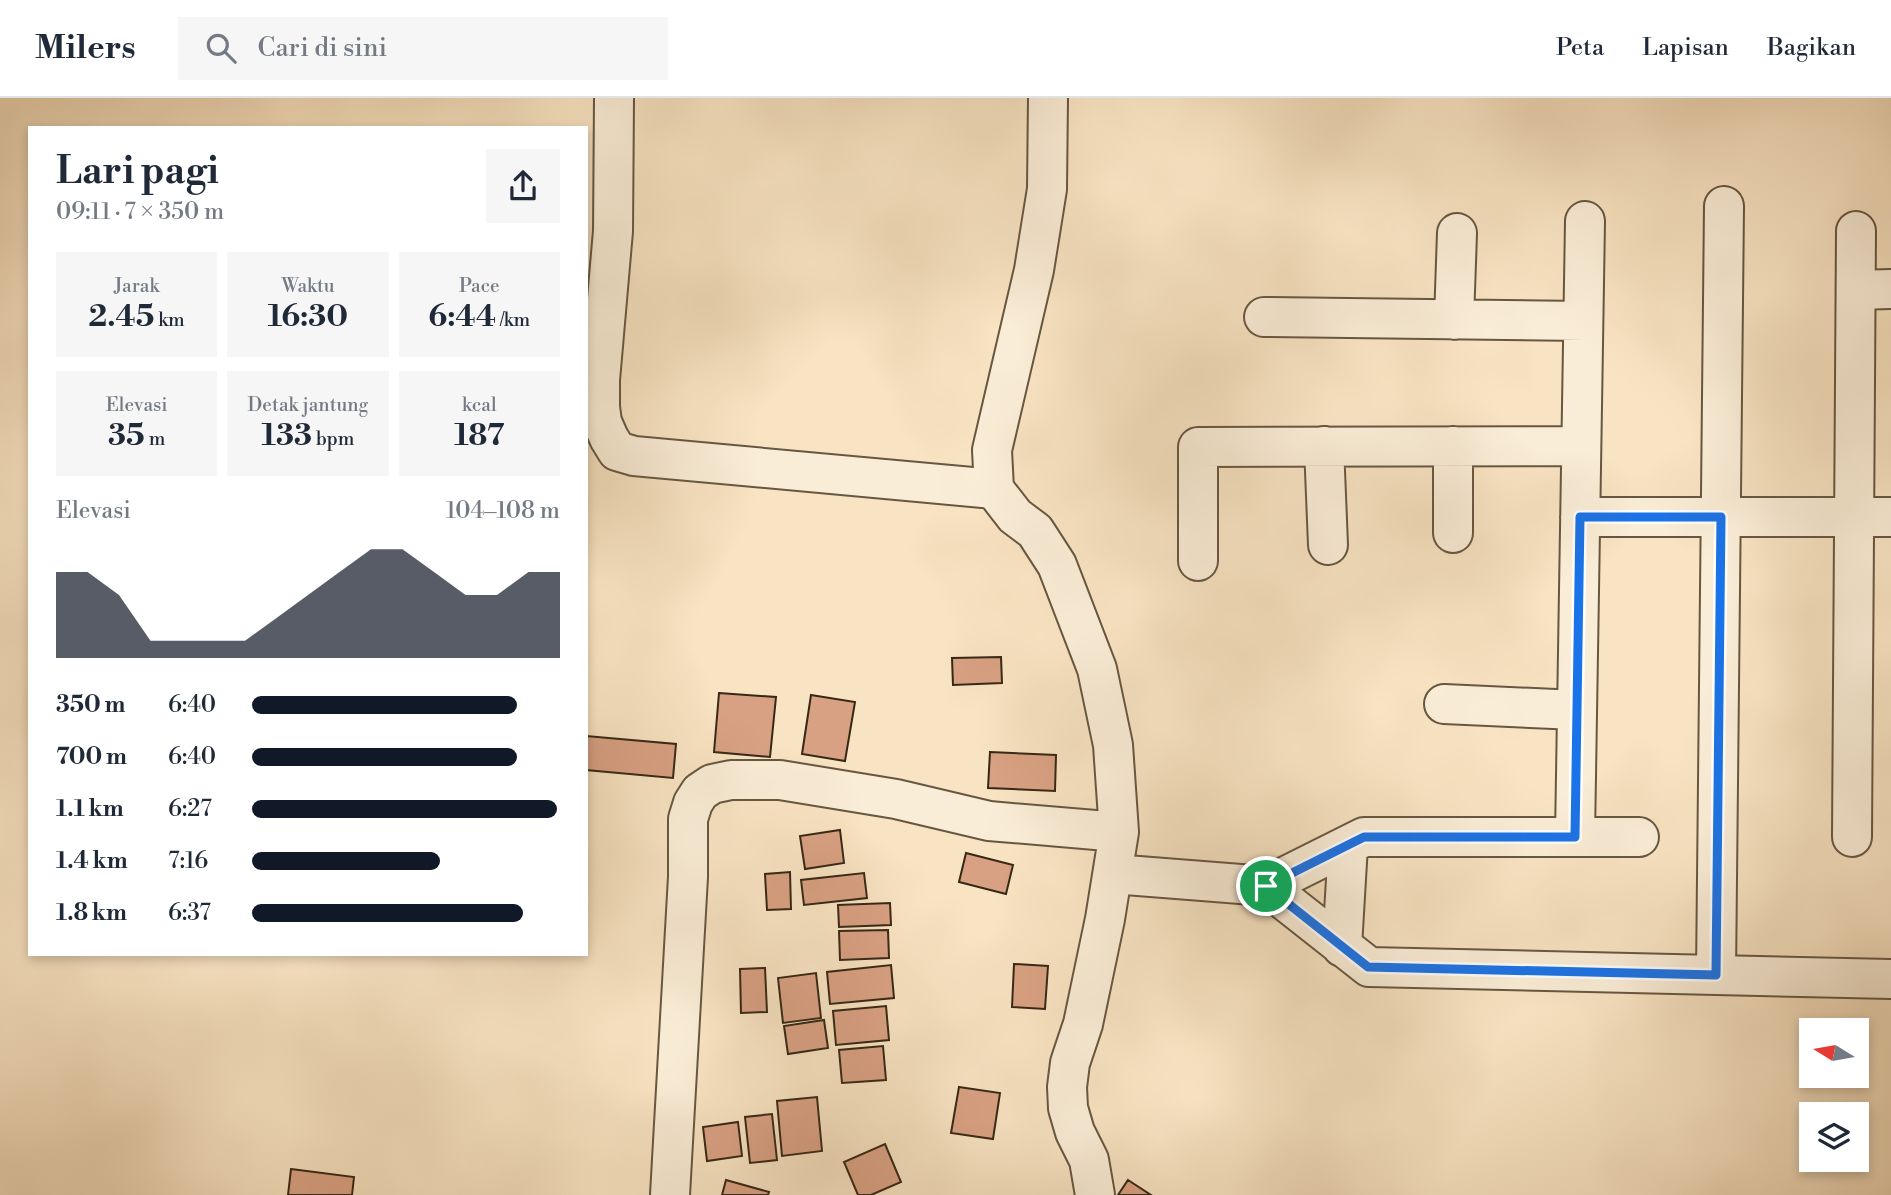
<!DOCTYPE html>
<html lang="id">
<head>
<meta charset="utf-8">
<style>
  body { margin:0; font-family:"Libre Bodoni",serif; background:#f6f6f7; color:#1f2937; height:100vh; display:flex; flex-direction:column; font-size:26px; white-space:nowrap }
  * { box-sizing:border-box; margin:0 }
  p { font-size:23px; color:#747a83 }
  .icon { flex:none; width:38px; height:38px; fill:none; stroke:currentColor; stroke-width:2; stroke-linecap:round; stroke-linejoin:round }
  .map { position:relative; flex:1; overflow:hidden }
  .panel { position:absolute; left:28px; top:28px; width:560px; height:830px; display:flex; flex-direction:column; background:#fff; border-radius:0px; box-shadow:0 4px 10px #0003 }
  .panel>* { flex:none }
  .needle { width:46px; rotate:281deg }
  .buttons { position:absolute; left:1799px; top:920px; display:grid; gap:14px }
  .buttons a { display:grid; place-items:center; width:70px; height:70px; border-radius:0px; background:#fff; box-shadow:0 4px 10px #0003; font-size:35px }
  .pin { position:absolute; display:grid; place-items:center; width:60px; height:60px; color:#fff; margin:-30px; border:4px solid #fff; border-radius:50%; box-shadow:0 2px 7px #0007 }
  .round { display:grid; place-items:center; flex:none; width:74px; height:74px; border-radius:0px; background:#f6f6f7 }
  .head { display:flex; align-items:center; justify-content:space-between; height:119px; padding:0 28px }
  h1 { font-size:38px; font-weight:700; line-height:52px }
  .stats { display:grid; grid-template-columns:repeat(3,1fr); gap:10px; height:119px; padding:7px 28px }
  .stats div { display:grid; align-content:center; border-radius:0px; background:#f6f6f7; text-align:center }
  .stats b { font-size:30px; font-weight:700 }
  .stats small { font-size:19px; font-weight:400 }
  .stats p { font-size:19px }
  .chart { height:196px; padding:14px 28px }
  .chart p { display:flex; justify-content:space-between }
  .chart svg { width:100%; height:126px; margin-top:7px; fill:#111827; opacity:.7 }
  ul { padding:0 28px; list-style:none; font-size:23px }
  li { display:grid; grid-template-columns:112px 84px 1fr; align-items:center; height:52px }
  li i { height:18px; border-radius:9px; background:#111827 }
  header { display:flex; align-items:center; gap:42px; box-sizing:border-box; height:98px; padding:0 35px; background:#fff; border-bottom:2px solid #e0e1e3 }
  header strong { font-size:33px }
  nav { display:flex; gap:38px; margin-inline-start:auto; font-size:24px }
  .search { width:490px; height:63px; background:#f6f6f7; display:flex; align-items:center; gap:18px; box-sizing:border-box; padding:0 24px; border-radius:0px; color:#747a83; font-size:26px }
  .map>svg:first-child { display:block }
  .building { fill:#d9a183; stroke:#372816; stroke-width:2 }
  .lines { fill:none; stroke-linecap:round; stroke-linejoin:round }
  .minor-casing { stroke:#675741; stroke-width:42 }
  .minor { stroke:#faedd7; stroke-width:38 }
  .route-casing { stroke:#fff; stroke-width:14 }
  .route { stroke:#1a73e8; stroke-width:9 }
</style>
</head>
<body>
<header>
<strong>Milers</strong>
<div class="search"><svg class="icon" aria-label="search" viewBox="0 0 24 24"><circle cx="10" cy="10" r="6"/><path d="M15 15l6 6"/></svg>Cari di sini</div>
<nav><a>Peta</a><a>Lapisan</a><a>Bagikan</a></nav>
</header>
<div class="map">
<svg width="1891" height="1097" viewBox="0 0 1891 1097">
  <rect width="100%" height="100%" fill="#f8e3c2"/>
  <filter id="stains"><feTurbulence type="fractalNoise" baseFrequency=".00286" numOctaves="4"/><feColorMatrix values="0 0 0 0 .2 0 0 0 0 .09 0 0 0 0 .02 0 0 0 .5 -.17"/></filter>
  <radialGradient id="worn" r=".72"><stop offset=".6" stop-color="#630" stop-opacity="0"/><stop offset="1" stop-color="#630" stop-opacity=".3"/></radialGradient>
  <path class="building" d="M 1001,559 L 1002,585 L 953,587 L 952,560 Z
    M 719,595 L 776,599 L 770,659 L 714,654 Z
    M 811,597 L 855,604 L 845,663 L 802,656 Z
    M 586,638 L 676,646 L 673,680 L 586,672 Z
    M 990,654 L 1056,657 L 1055,693 L 988,690 Z
    M 840,732 L 844,765 L 805,771 L 800,738 Z
    M 966,755 L 1013,767 L 1006,796 L 959,784 Z
    M 790,774 L 791,811 L 767,812 L 765,776 Z
    M 864,775 L 867,800 L 804,807 L 801,782 Z
    M 890,805 L 891,827 L 839,829 L 838,807 Z
    M 888,832 L 889,860 L 840,862 L 839,833 Z
    M 1014,866 L 1048,868 L 1045,911 L 1012,909 Z
    M 891,867 L 894,900 L 830,906 L 827,874 Z
    M 765,870 L 767,914 L 741,915 L 740,871 Z
    M 816,875 L 821,920 L 783,925 L 778,880 Z
    M 886,908 L 889,942 L 836,947 L 833,913 Z
    M 824,922 L 828,950 L 788,956 L 784,928 Z
    M 883,948 L 886,982 L 842,985 L 839,952 Z
    M 959,989 L 1000,995 L 993,1041 L 951,1035 Z
    M 817,999 L 822,1053 L 782,1058 L 777,1003 Z
    M 772,1016 L 777,1062 L 750,1065 L 745,1019 Z
    M 738,1024 L 742,1058 L 707,1063 L 703,1029 Z
    M 885,1046 L 901,1084 L 871,1097 L 858,1097 L 844,1064 Z
    M 291,1071 L 354,1079 L 352,1097 L 288,1097 Z
    M 726,1082 L 769,1094 L 768,1097 L 722,1097 Z
    M 1128,1082 L 1151,1097 L 1118,1097 Z"/>
  <g class="lines">
    <g class="minor-casing">
      <path id="minor" d="M 614,0 L 613,133 L 600,282 L 600,309 L 602,324 L 609,340 L 617,353 L 634,358 L 994,391
        M 1048,0 L 1047,91 L 1034,172 L 992,352 L 994,391 L 1015,418 L 1035,433 L 1057,467 L 1097,571 L 1113,647 L 1119,734 L 1105,821 L 1083,926 L 1070,965 L 1067,989 L 1068,1010 L 1075,1034 L 1089,1062 L 1095,1097
        M 1856,192 L 1891,191
        M 1264,219 L 1583,223
        M 1454,222 L 1457,135
        M 1324,348 L 1328,447
        M 1453,348 L 1453,435
        M 1580,419 L 1891,419
        M 1198,463 L 1198,349 L 1581,348
        M 1444,606 L 1577,612
        M 1575,739 L 1585,123
        M 1852,739 L 1856,133
        M 1113,776 L 1266,788 L 1364,739 L 1639,739
        M 1266,788 L 1369,869 L 1891,881
        M 1342,849 L 1348,747
        M 1716,877 L 1724,108
        M 670,1097 L 688,779 L 688,721 L 693,705 L 700,694 L 712,686 L 731,682 L 780,682 L 896,701 L 989,723 L 1119,734"/>
    </g>
    <use href="#minor" class="minor"/>
  </g>
  <g class="lines">
    <g class="route-casing">
      <path id="route" d="M 1580,419 L 1721,419 L 1716,877 L 1368,869 L 1266,788 L 1364,739 L 1575,739 Z"/>
    </g>
    <use href="#route" class="route"/>
  </g>
  <rect width="100%" height="100%" filter="url(#stains)"/>
  <rect width="100%" height="100%" fill="url(#worn)"/>
</svg>
<div class="buttons">
<a><svg class="needle" viewBox="-14 -14 28 28"><path d="M0-13l5 13h-10z" fill="#e53935"/><path d="M0 13l5-13h-10z" fill="#747a83"/></svg></a>
<a><svg class="icon" aria-label="layers" viewBox="0 0 24 24"><path d="M12 4l9 5-9 5-9-5zM3 14l9 5 9-5"/></svg></a>
</div>
<div class="pin" style="left:1266px;top:788px;background:#1e9e55"><svg class="icon" aria-label="arrive" viewBox="0 0 24 24"><path d="M6 21V4h12l-3 4 3 4H6"/></svg></div>
<section class="panel">
<div class="head"><div><h1>Lari pagi</h1><p>09:11 · 7 × 350 m</p></div><a class="round"><svg class="icon" aria-label="share" viewBox="0 0 24 24"><path d="M12 15V3M7 8l5-5 5 5M5 13v7h14v-7"/></svg></a></div>
<div class="stats">
<div><p>Jarak</p><b>2.45<small> km</small></b></div>
<div><p>Waktu</p><b>16:30</b></div>
<div><p>Pace</p><b>6:44<small> /km</small></b></div>
</div>
<div class="stats">
<div><p>Elevasi</p><b>35<small> m</small></b></div>
<div><p>Detak jantung</p><b>133<small> bpm</small></b></div>
<div><p>kcal</p><b>187</b></div>
</div>
<div class="chart"><p><span>Elevasi</span>104–108 m</p>
<svg viewBox="0 0 160 44" preserveAspectRatio="none"><path d="M0 44V14L10 14L20 22L30 38L40 38L50 38L60 38L70 30L80 22L90 14L100 6L110 6L120 14L130 22L140 22L150 14L160 14V44z"/></svg>
</div>
<ul>
<li><b>350 m</b>6:40<i style="width:86%"></i></li>
<li><b>700 m</b>6:40<i style="width:86%"></i></li>
<li><b>1.1 km</b>6:27<i style="width:99%"></i></li>
<li><b>1.4 km</b>7:16<i style="width:61%"></i></li>
<li><b>1.8 km</b>6:37<i style="width:88%"></i></li>
</ul>
</section>
</div>
</body>
</html>
